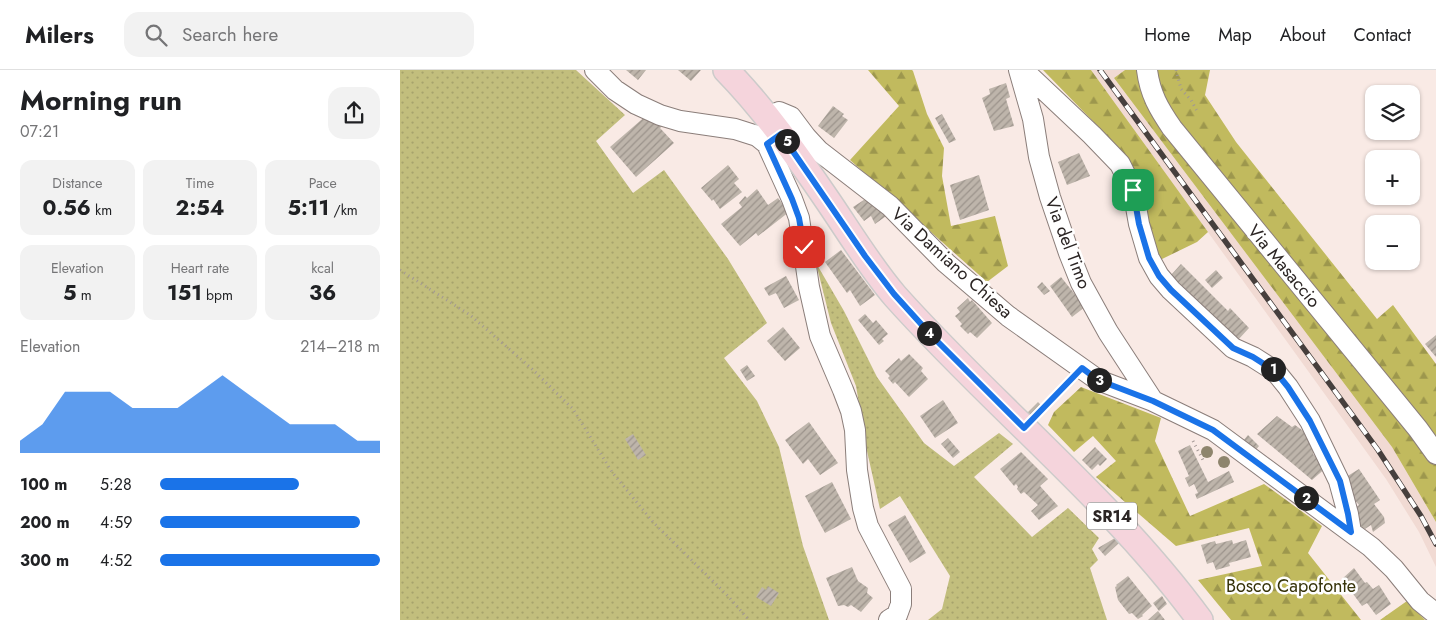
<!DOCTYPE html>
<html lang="en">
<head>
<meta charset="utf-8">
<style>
  body { margin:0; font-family:Jost,sans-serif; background:#f2f2f2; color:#202124; height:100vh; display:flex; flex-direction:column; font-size:19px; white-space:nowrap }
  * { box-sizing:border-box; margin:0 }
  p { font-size:16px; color:#757577 }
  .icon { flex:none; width:28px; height:28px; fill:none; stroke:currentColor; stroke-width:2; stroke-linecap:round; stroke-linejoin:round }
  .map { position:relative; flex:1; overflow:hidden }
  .drawer { display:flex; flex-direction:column; background:#fff; width:400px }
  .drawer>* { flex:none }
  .buttons { position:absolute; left:965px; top:15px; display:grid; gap:10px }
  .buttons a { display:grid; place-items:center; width:55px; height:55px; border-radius:10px; background:#fff; box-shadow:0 1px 4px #0004; font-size:25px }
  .pin { position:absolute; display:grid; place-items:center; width:42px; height:42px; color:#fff; margin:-21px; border-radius:10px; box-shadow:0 2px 8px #0006 }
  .km { position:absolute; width:25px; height:25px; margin:-12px; border-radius:50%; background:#222; color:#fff; font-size:14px; line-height:25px; text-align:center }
  .round { display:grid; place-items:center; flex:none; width:52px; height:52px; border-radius:15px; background:#f2f2f2 }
  .summary { display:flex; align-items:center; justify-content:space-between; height:85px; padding:0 20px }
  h1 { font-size:28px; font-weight:700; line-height:38px }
  .metrics { display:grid; grid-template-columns:repeat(3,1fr); gap:8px; height:85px; padding:5px 20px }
  .metrics div { display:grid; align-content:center; border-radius:12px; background:#f2f2f2; text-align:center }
  .metrics b { font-size:21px; font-weight:700 }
  .metrics small { font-size:14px; font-weight:400 }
  .metrics p { font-size:14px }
  .chart { height:140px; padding:10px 20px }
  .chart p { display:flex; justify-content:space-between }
  .chart svg { width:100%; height:90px; margin-top:5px; fill:#1a73e8; opacity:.7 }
  ul { padding:0 20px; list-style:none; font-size:16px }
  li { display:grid; grid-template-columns:80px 60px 1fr; align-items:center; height:38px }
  li i { height:12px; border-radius:6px; background:#1a73e8 }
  header { display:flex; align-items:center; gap:30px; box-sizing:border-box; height:70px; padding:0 25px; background:#fff; border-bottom:1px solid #e0e0e0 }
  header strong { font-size:24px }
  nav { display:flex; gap:28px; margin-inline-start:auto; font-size:18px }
  .search { width:350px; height:45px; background:#f2f2f2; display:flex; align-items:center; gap:12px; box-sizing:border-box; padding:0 18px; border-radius:15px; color:#757577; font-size:19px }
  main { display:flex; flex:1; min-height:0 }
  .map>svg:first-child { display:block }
  .built { fill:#f1dad3 }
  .green { fill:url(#green-dots) }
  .forest { fill:url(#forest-firs) }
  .building { fill:url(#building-hatch) }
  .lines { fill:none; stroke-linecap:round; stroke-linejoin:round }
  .minor-casing { stroke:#8b7e7a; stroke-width:22 }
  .major-casing { stroke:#cccbca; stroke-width:28 }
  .path { stroke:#a29794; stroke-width:3; stroke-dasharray:1 4; stroke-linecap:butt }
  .minor { stroke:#fff; stroke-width:20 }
  .major { stroke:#f5d4dc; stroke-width:25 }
  .rail-casing { stroke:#463f3d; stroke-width:5.5 }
  .rail { stroke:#fff; stroke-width:4; stroke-dasharray:11; stroke-linecap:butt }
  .tree { fill:#8e856d }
  .route-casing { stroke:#fff; stroke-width:10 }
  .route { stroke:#1a73e8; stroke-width:6 }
  .labels { text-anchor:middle; stroke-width:5; stroke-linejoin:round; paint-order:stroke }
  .shield { fill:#fff; stroke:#6b6666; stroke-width:1 }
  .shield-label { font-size:16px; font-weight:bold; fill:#2b2524 }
  .street-label { font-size:18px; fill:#2b2524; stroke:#fff }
  .park-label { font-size:18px; fill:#36330a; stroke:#fff }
</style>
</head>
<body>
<header>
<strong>Milers</strong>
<div class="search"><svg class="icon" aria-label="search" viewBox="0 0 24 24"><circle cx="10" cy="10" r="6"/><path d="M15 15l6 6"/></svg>Search here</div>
<nav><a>Home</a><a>Map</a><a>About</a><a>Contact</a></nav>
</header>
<main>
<section class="drawer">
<div class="summary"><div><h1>Morning run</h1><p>07:21</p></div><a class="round"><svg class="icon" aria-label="share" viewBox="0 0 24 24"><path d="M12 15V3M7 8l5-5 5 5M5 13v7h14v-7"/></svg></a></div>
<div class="metrics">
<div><p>Distance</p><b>0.56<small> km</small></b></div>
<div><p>Time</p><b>2:54</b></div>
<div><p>Pace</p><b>5:11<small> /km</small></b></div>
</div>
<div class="metrics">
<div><p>Elevation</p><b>5<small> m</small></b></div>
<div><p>Heart rate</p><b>151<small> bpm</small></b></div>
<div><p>kcal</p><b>36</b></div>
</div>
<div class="chart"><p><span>Elevation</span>214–218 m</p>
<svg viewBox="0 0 160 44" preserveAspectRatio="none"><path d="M0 44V38L10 30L20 14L30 14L40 14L50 22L60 22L70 22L80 14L90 6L100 14L110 22L120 30L130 30L140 30L150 38L160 38V44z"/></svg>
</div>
<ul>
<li><b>100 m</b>5:28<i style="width:63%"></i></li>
<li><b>200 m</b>4:59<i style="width:91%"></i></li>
<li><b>300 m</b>4:52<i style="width:100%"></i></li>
</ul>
</section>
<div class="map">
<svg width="1036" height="550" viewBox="0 0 1036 550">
  <defs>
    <pattern id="green-dots" width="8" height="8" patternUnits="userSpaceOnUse" patternTransform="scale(1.25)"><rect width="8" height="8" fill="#c2be7d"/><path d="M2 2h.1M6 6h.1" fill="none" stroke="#a7a36c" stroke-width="1.8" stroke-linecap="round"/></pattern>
    <pattern id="forest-firs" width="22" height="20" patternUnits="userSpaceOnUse" patternTransform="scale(1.25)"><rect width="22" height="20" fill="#c1ba5e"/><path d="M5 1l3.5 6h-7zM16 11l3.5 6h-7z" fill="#9d974d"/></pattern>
    <pattern id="building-hatch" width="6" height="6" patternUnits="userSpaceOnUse" patternTransform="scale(1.25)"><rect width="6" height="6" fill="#beb5ab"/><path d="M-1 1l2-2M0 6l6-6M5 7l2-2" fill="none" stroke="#9b938b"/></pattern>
  </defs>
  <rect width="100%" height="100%" fill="#f9eae5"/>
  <path class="built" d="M 691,0 L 725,0 L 714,8 L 992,377 L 1036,452 L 1036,497 L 1019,462 L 986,409 Z"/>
  <path class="green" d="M 0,0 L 176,0 L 225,45 L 196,71 L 233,123 L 264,100 L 328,189 L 367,253 L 324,288 L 357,331 L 379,377 L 403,476 L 429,550 L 0,550 Z
    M 416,193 L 444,241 L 477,307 L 524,373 L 554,396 L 599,363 L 613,374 L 574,407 L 632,467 L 668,438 L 699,468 L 692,479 L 698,490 L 690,498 L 707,550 L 528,550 L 542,539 L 550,506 L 500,426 L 480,439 L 467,381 L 456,316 L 431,253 Z"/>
  <path class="forest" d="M 468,0 L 512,0 L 513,1 L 527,44 L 544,78 L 542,106 L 551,156 L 595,146 L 608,196 L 587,212 L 450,90 L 499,36 Z
    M 643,0 L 691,0 L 808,162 L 797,172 L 760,190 L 748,154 L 736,108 L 719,78 Z
    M 725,0 L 810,0 L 805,25 L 836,72 L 977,249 L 993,235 L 1036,294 L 1036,452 L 992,377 L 714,8 Z
    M 681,317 L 761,348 L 755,371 L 790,446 L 864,414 L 922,456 L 908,483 L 961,550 L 831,550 L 798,510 L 862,496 L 849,458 L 776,476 L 696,407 L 716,391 L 693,366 L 674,382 L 648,355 L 654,342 Z
    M 1007,531 L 1025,550 L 980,550 Z"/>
  <path class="building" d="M 226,0 L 246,0 L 238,10 Z
    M 278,0 L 301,0 L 291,11 Z
    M 606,13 L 610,27 L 606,29 L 614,56 L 594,61 L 582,28 L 590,24 L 589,19 Z
    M 433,36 L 444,44 L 442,46 L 448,50 L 434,68 L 418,56 Z
    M 248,44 L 268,52 L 260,58 L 274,73 L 236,107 L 210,77 Z
    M 542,44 L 556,70 L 549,73 L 535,48 Z
    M 679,83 L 690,106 L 667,115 L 658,92 Z
    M 328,95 L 339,109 L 334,113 L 342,122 L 320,139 L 313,129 L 312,131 L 301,118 Z
    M 579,105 L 589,140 L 560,150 L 550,115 Z
    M 357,119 L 368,135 L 378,128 L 389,142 L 358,166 L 356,163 L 340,176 L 321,154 L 342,137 L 339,133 L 345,126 L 347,128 Z
    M 470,126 L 489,144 L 475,154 L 471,146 L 464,151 L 453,137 Z
    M 441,180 L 475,225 L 460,236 L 450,220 L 447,223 L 425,192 Z
    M 781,194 L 828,241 L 830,238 L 849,258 L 838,270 L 771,205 Z
    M 816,200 L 823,208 L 812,218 L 805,210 Z
    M 386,206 L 399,230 L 384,238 L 376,223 L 369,226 L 364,218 Z
    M 661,207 L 685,237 L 672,247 L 650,216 Z
    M 642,212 L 650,221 L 644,225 L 637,217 Z
    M 568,228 L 570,232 L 572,230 L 592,253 L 577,268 L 570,262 L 568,264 L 560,256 L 562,254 L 555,246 L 560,242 L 557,238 Z
    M 465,244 L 473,253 L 476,250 L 488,264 L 482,269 L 484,271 L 479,275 L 458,250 Z
    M 383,257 L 400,278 L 385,291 L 367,271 Z
    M 1036,265 L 1036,287 L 1025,274 Z
    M 509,284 L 523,298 L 521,301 L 528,309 L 509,327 L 495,312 L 493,314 L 488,308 L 490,306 L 485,301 L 499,288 L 501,291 Z
    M 347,295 L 355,306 L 347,311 L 340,300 Z
    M 543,330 L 558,353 L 535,368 L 520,346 Z
    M 638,332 L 643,337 L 633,348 L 627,343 Z
    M 877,346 L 892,357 L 895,355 L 906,363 L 906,367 L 916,377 L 913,384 L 927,397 L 912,410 L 857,364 Z
    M 409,352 L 438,393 L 420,405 L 408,389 L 403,394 L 385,370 Z
    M 233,364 L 246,385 L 238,390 L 225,369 Z
    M 848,365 L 859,376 L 855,381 L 843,371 Z
    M 548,368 L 560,382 L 553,388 L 541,374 Z
    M 790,375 L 808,412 L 829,401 L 834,412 L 797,429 L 795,424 L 798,423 L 794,414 L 789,417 L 785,408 L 789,406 L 778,381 Z
    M 695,377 L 707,389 L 700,396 L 698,394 L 692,400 L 682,390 Z
    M 621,382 L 648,409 L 640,416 L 658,436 L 639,450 L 631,441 L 638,435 L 624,422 L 621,424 L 617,419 L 618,417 L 616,414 L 614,416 L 600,399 Z
    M 959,399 L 980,430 L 974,434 L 984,447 L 985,453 L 973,462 L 971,455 L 965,459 L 961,457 L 954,438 L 959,435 L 952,427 L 946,407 Z
    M 432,412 L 451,449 L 425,463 L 405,426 Z
    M 505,445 L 526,483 L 510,493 L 488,455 Z
    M 715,468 L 719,473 L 705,486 L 698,478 Z
    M 832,470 L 833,474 L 846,470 L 851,487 L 829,493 L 830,496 L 816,500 L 813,492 L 807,494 L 801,475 L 815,471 L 816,474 Z
    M 452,497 L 458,511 L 468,518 L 467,523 L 473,528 L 461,542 L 451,535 L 448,537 L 444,535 L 438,536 L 426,508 Z
    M 954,498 L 965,513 L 967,512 L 973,519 L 979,515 L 991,534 L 976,545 L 967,533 L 962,536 L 942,509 Z
    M 728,506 L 752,536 L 742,545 L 743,546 L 738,549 L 732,543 L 729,544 L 718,530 L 715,517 L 717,516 L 716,515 Z
    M 368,516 L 379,523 L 371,536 L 356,527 L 362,517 L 366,520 Z
    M 762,526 L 767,534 L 759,541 L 753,533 Z
    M 758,541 L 765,550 L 748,550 Z"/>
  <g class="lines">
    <g class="minor-casing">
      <path id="minor" d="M 195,0 L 215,20 L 236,34 L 260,45 L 280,51 L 335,59 L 357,66 L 367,74
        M 619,0 L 633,49 L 639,87 L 650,127 L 669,183 L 681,213 L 708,262 L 753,331
        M 623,0 L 692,65 L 720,94 L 733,120 L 739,154 L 749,188 L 759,206 L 771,220 L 833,278 L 853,287 L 875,301 L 888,317 L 910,351 L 939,411 L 948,444 L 951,462
        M 747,0 C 750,24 759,39 772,58 L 1018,359 L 1036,384
        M 368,47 L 379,42 L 391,47 L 406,67 L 419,81 L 490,136 L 546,193 L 608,246 L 698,310 L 753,331 L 813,360 L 971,477 L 994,499 L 1020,531 L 1036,544
        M 381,64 L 367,74 L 392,129 L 399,148 L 409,217 L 420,266 L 443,320 L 451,341 L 455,360 L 457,400 L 463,438 L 468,456 L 501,519 L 501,534 L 497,545 L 489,550"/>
    </g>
    <g class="major-casing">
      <path id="major" d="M 326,0 C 366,41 398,87 430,134 C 451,165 471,198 495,226 C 594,337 712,430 800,550"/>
    </g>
    <path class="path" d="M 776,0 L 781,19 L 791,30 L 797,41
      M 0,200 L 70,245 L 131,298 L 173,339 L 212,402 L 253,452 L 328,526 L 349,550
      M 637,345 L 670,310
      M 793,371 L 804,392"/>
    <use href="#minor" class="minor"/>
    <use href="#major" class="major"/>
    <g class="rail-casing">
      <path id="rail" d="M 700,0 L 978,380 L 1021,446 L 1036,474"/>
    </g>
    <use href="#rail" class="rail"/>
  </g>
  <g class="tree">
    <circle cx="807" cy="382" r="6"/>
    <circle cx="824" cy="392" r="6"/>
  </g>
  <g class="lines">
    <g class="route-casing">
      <path id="route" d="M 404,177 L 399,148 L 392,129 L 367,74 L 381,64 L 465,186 L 494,224 L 531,265 L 624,358 L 682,298 L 698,310 L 753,331 L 813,360 L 951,462 L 948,444 L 940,411 L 910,351 L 888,317 L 875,301 L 853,287 L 833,278 L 771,220 L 759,206 L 749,188 L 739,154 L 733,120"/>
    </g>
    <use href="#route" class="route"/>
  </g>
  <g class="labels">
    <rect class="shield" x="687" y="432.5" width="50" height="27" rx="4"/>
    <g class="shield-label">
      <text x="712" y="452">SR14</text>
    </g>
    <g class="street-label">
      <text transform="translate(668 173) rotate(69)" y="6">Via del Timo</text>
      <text transform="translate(552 193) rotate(42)" y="6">Via Damiano Chiesa</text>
      <text transform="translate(884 196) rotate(50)" y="6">Via Masaccio</text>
    </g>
    <g class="park-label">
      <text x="891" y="522">Bosco Capofonte</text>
    </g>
  </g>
</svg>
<div class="buttons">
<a><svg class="icon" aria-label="layers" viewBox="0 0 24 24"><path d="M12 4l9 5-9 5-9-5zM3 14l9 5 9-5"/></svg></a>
<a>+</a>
<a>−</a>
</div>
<div class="pin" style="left:733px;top:120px;background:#1e9e55"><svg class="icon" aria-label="arrive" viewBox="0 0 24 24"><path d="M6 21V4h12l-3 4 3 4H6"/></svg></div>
<div class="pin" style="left:404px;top:177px;background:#d93025"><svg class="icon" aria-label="check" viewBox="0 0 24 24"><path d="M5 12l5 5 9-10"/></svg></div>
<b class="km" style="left:873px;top:299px">1</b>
<b class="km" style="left:906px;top:428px">2</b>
<b class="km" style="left:699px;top:310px">3</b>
<b class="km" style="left:529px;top:263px">4</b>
<b class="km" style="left:387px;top:71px">5</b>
</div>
</main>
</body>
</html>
